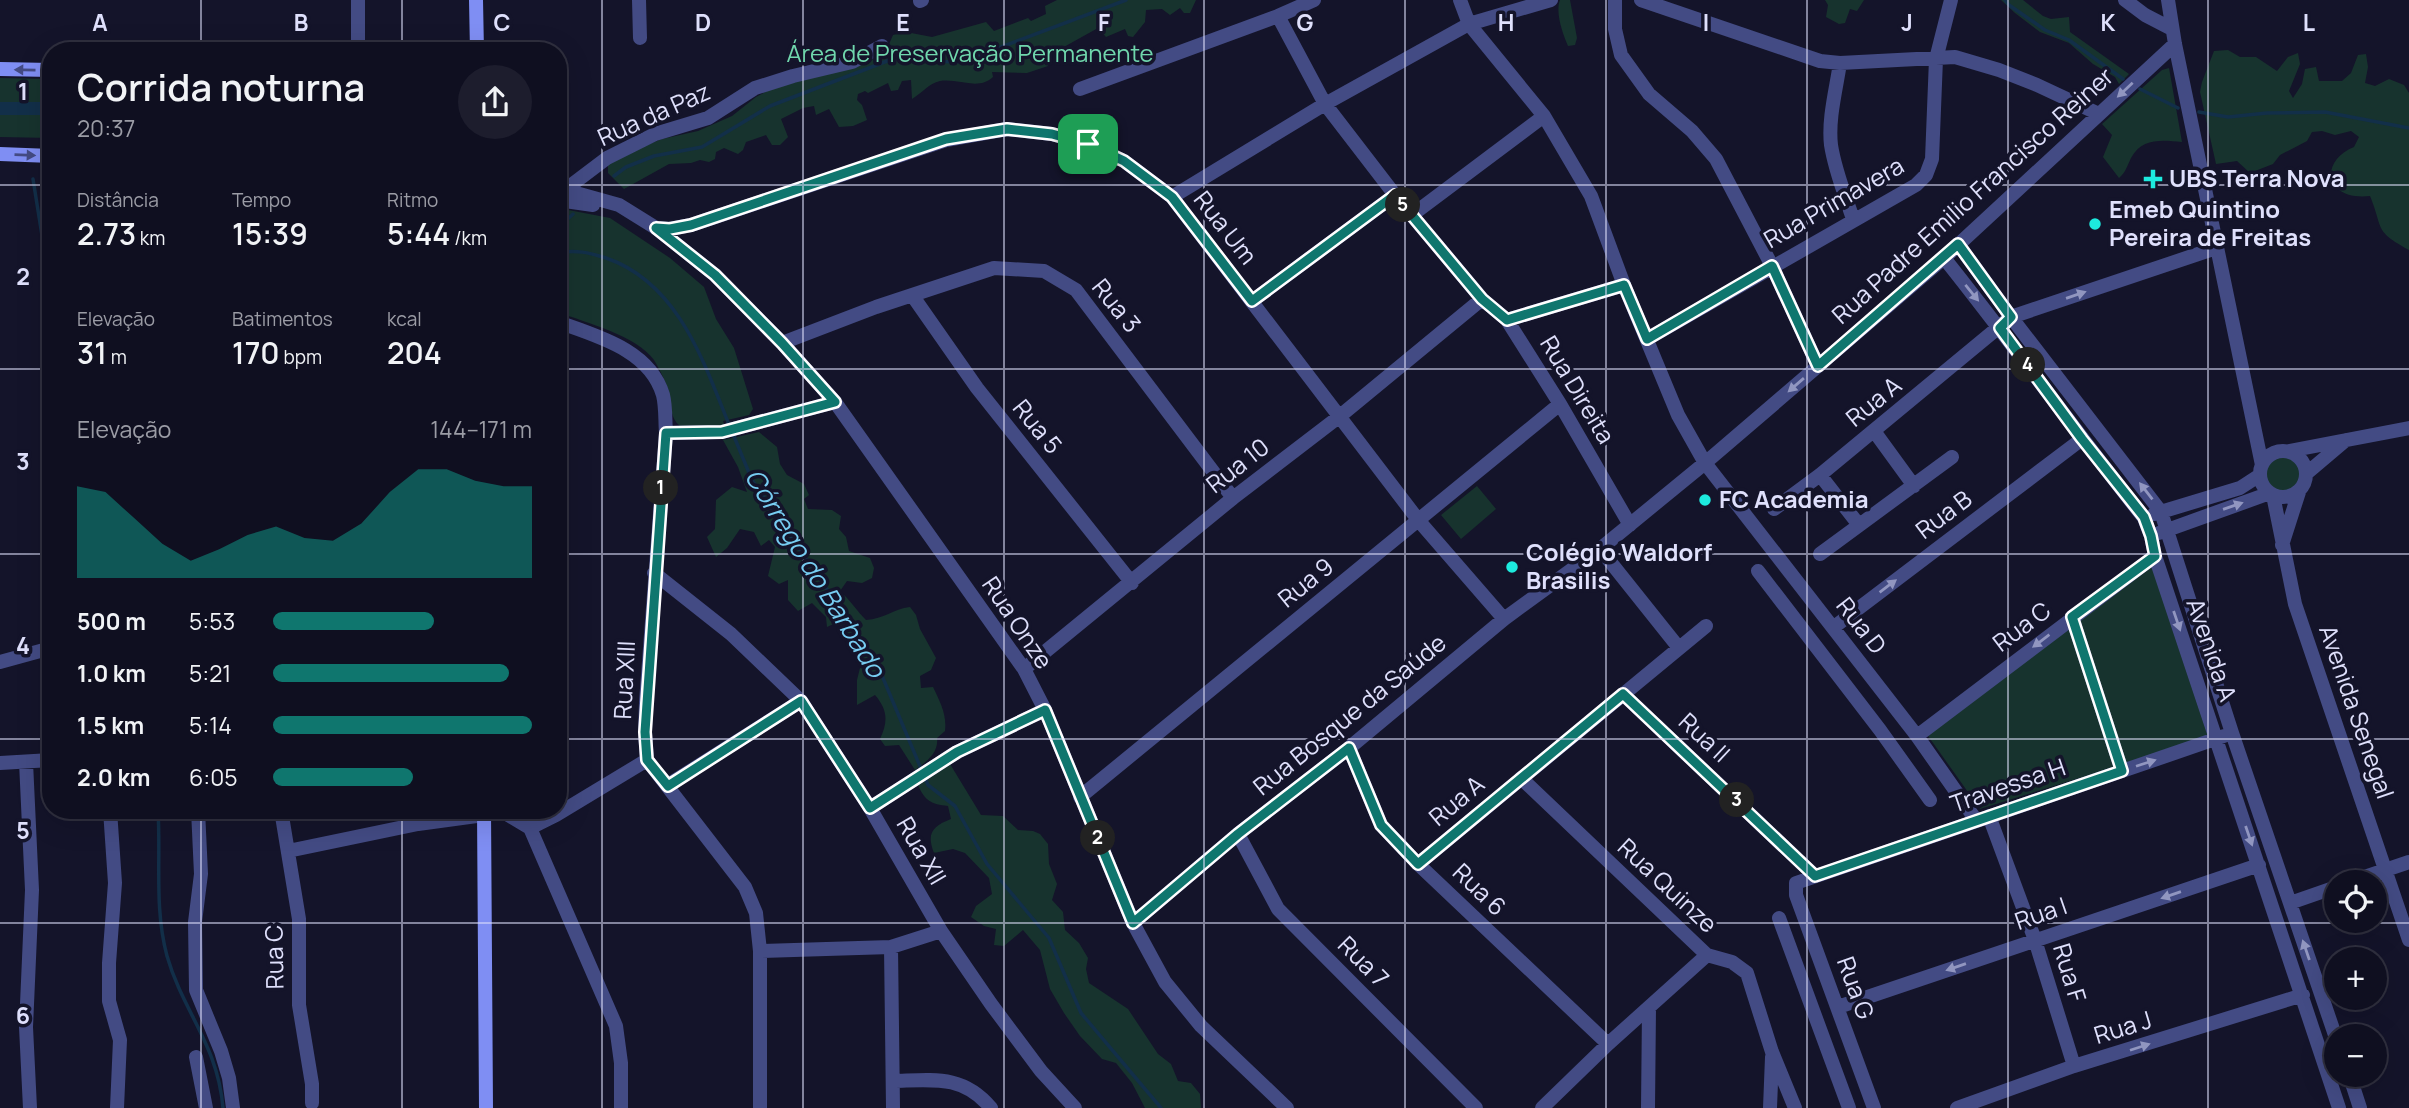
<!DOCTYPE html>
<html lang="pt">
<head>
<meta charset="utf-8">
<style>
  body { margin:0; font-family:Manrope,sans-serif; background:#1d1d2d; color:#f1f3f6; height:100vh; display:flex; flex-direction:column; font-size:26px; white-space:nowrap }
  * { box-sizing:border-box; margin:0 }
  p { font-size:23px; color:#9b9ca5 }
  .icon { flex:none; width:38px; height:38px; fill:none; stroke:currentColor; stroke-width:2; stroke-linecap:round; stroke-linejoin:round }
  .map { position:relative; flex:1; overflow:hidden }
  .side { position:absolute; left:42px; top:42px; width:525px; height:777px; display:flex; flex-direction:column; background:#0f0f20; border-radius:28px; box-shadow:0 7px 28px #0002,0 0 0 2px #2f2f3e }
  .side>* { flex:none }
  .tools { position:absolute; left:2324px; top:870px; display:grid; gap:14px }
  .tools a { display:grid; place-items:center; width:63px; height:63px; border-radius:50%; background:#0f0f20; box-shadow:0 7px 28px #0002,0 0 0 2px #2f2f3e; font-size:35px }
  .pin { position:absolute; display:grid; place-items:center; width:60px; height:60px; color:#fff; margin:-30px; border-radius:14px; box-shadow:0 4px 10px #0006 }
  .km { position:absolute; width:35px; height:35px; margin:-18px; border-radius:50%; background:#222; color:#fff; font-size:19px; line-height:35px; text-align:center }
  .round { display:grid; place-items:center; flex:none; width:74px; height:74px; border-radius:37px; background:#1d1d2d }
  .head { display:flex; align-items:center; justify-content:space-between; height:119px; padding:0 35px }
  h1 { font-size:38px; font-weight:600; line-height:52px }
  .figures { display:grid; grid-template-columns:repeat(3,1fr); gap:10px; height:119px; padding:7px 35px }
  .figures div { display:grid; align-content:center }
  .figures b { font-size:30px; font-weight:600 }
  .figures small { font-size:19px; font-weight:400 }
  .figures p { font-size:19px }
  .chart { height:196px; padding:14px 35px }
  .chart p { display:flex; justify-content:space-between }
  .chart svg { width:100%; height:126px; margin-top:7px; fill:#0f766e; opacity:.7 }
  ul { padding:0 35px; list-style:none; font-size:23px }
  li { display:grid; grid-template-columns:112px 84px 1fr; align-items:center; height:52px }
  li i { height:18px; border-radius:9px; background:#0f766e }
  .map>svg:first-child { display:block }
  .green { fill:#17332e }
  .water { fill:#122f49 }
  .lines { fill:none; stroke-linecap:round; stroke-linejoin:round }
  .stream { stroke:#122f49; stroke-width:3.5 }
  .street { stroke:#434b84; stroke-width:14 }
  .secondary { stroke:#7f8ef3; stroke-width:14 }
  .oneway { fill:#444b84 }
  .oneway2 { fill:#9196c0 }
  .route-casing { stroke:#fff; stroke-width:14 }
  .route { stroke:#0f766e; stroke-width:9 }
  .grid { fill:none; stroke:#dfe0fc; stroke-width:2; stroke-opacity:0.55 }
  .poi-dot { fill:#1deade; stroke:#14142a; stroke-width:2.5 }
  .labels { text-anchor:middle; stroke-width:7; stroke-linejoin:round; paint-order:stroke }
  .park-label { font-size:24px; fill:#70d7ad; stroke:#14142a }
  .street-label { font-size:24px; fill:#dfe0fc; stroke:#14142a }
  .poi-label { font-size:24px; font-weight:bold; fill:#dfe0fc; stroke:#14142a; text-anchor:start }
  .water-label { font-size:26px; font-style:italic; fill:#77cdf2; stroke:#14142a }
  .grid-label { font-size:23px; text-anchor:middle; font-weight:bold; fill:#dfe0fc; stroke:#14142a; stroke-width:7; stroke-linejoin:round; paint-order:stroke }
</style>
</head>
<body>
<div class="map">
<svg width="2409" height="1108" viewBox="0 0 2409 1108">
  <rect width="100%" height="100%" fill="#14142a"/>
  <path class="green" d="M 1057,0 L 1196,0 L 1190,13 L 1184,13 L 1180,8 L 1170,15 L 1162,9 L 1146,10 L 1145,22 L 1133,37 L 1128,36 L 1125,29 L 1106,37 L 1098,28 L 1053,53 L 1048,66 L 1027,73 L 992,72 L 993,77 C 978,91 959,78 940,81 C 929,83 921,94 912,99 L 911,80 L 902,81 L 898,90 L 891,91 L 888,83 L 868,93 L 865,91 L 858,94 L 857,100 L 862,105 L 867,120 L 853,126 L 839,127 L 829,109 L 816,115 L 814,106 L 803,108 L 781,119 L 788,137 L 780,145 L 772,145 L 766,135 L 746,142 L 743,150 L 738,154 L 724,148 L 716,152 L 715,159 L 709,162 L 700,160 L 691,163 L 669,164 L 624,189 L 608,173 L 608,165 L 612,159 L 662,139 L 698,131 L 732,116 L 756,97 L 782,83 L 843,70 L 879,57 L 887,49 L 893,35 L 906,32 L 932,37 L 986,22 L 994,31 L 1028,18 L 1031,21 L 1046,14 L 1045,6 Z
    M 1560,0 L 1570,0 L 1577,38 L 1575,45 L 1568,46 C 1563,34 1555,13 1560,0 Z
    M 1825,0 L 1864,0 L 1857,11 L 1850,9 L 1845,23 L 1839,24 L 1826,17 L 1828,5 Z
    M 2001,0 L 2023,0 L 2043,16 L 2051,19 L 2069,17 L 2070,32 L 2129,74 L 2119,84 L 2115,77 L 2093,64 L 2069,43 L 2040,32 L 2015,13 Z
    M 2228,50 L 2240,57 L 2256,57 L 2277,71 L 2288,57 L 2298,53 L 2300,64 L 2289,91 L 2293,98 L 2302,84 L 2305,69 L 2316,67 L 2319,81 L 2342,81 L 2351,73 L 2358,55 L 2366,54 L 2368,67 L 2365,83 L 2375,86 L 2389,79 L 2404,85 L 2409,93 L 2409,250 C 2373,230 2384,230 2370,196 C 2325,201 2318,162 2354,147 L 2359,137 L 2351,131 L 2335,135 L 2322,131 L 2312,132 L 2307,141 L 2280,155 L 2273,164 L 2250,173 L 2237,161 L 2216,164 L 2200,92 L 2202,82 L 2214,51 Z
    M 2169,68 L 2182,142 C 2161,140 2142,138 2131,158 C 2127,166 2126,172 2119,178 L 2103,157 L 2112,135 L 2102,124 L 2162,70 Z
    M 0,78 L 51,79 L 51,138 L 0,137 Z
    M 558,208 L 610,218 L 670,258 L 704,287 L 716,319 L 734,348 L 753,409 L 749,415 L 723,421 L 725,427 L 683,428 C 669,420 671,403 668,389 C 665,380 659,368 654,360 C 636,335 586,323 558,312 Z
    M 759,432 L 777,447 L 780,464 L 787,475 L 804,484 L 809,495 L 804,499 L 808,509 L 832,510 L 841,516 L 839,529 L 846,537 L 849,551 L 870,558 L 874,568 L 872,578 L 862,583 L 847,581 L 840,591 C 850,600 857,611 866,620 C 884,619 893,609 910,607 L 916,615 L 920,629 L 936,658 L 931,670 L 920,676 L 921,688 L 933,687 C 940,702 947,714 945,731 L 937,738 C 939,753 926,762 915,770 L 899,745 L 885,746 L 880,739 C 888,722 888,710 875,695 L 857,705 L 857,680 L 861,664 L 852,643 L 838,622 L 827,627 L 826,617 L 812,603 L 798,611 L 788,600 L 788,580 L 779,584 L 768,576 L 775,547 L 769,540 L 761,546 L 754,532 L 740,529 L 727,548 L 716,557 L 707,537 L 715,529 L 716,500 L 732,487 L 747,492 L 738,467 L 723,440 Z
    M2266 474a17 17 0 1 1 34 0a17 17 0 1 1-34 0Z
    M 1477,486 L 1496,509 L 1461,539 L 1441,515 Z
    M 2153,566 L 2212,737 L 1980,809 L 1926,733 Z
    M 950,764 L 981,815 L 1003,816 L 1018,830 L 1033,831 L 1040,834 L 1048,844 L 1049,864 L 1057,884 L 1052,900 L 1063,912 L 1065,930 L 1079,943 L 1088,958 L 1086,969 L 1089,983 L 1128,1009 L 1158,1054 L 1171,1064 L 1178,1081 L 1191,1083 L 1200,1094 L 1201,1108 L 1145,1108 L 1132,1083 L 1116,1063 L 1102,1059 L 1080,1036 L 1064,1013 L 1050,989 L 1040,950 L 1023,930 L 1004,946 L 994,945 L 996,929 L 984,926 L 971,917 L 976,906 L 992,894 L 989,878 L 965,853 L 953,849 L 934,853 C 926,833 933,826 951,819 L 948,806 C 931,804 925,801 918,785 Z"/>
  <path class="water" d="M 0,102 L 51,102 L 51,115 L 0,115 Z"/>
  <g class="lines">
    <path class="stream" d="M 2005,0 L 2009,5 L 2045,30 L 2069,40 L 2123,79
      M 2140,89 L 2178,108
      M 2199,112 L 2228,117 L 2267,113 L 2325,112 L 2409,128
      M 614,176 L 626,167 L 654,156 L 702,147 L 770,106 L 895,58 C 920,56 938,65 964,61 L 1126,0
      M 33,179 L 51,292
      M 558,228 L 573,214
      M 558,253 C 575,249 590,253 606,258 C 679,283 704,363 730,427
      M 733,434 L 752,480 L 875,659 L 922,771
      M 925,778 L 928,785 L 955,806 L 987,864 L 1049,938 L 1081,1013 L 1161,1108
      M 158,810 C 161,859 154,908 167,956 C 183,1012 218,1045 223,1108"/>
    <path class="street" d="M 358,0 L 358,51
      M 639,0 L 640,38
      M 1460,0 L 1469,24 L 1544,116 L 1591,196 L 1624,285 L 1678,415 L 1705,463 L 1917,736 L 1976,820
      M 1615,0 L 1615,29 L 1621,55 L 1649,94 L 1692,131 L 1716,159 L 1772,266 L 1818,366
      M 1641,0 L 1820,61 L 1840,63 L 1955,57 L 1999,70 L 2037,85 L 2099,114
      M 2125,0 L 2145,15 L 2172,29
      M 2168,0 L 2175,44 L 2262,465
      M 920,1 L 922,0
      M 1278,16 L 1325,104 L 1395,195 L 1482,299 L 1507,320 L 1560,404 L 1630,525
      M 1840,63 C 1836,90 1828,119 1831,145 C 1835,171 1845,195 1853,219
      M 1080,89 L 1278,16 L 1314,0
      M 558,188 L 619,205 L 656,228 L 715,275 L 782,343 L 835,402 L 1024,669 L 1045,710 L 1133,923 L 1165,982 L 1201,1026 L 1287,1108
      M 566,189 L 607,158 L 655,134 L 708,118 L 755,88 L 793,76 L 852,62 L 882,46
      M 1172,197 L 1325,104 L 1469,24 L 1551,0
      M 558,200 L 593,205
      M 1412,215 L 1544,116
      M 656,228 L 670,229 L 691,225 L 946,140 L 1007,129 L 1052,134 L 1088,144 L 1124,161 L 1172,197 L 1419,521 L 1504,619
      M 1958,244 L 2011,317 L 2161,512 L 2232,733 L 2336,1038
      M 1944,258 C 2012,343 2076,432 2144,518 L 2151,536 L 2155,556 L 2339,1108
      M 912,295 L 977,388 L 1132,583
      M 1252,301 L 1395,195
      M 1507,320 L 1624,285
      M 558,322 C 597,336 650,350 663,395 C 666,407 665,421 666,433 L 646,702 L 645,732 L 647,760 L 745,887 L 756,913 L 760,951 L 760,1108
      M 1647,339 L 1916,185 L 1926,175 L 1932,159 L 1936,59 L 1951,0
      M 782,343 L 876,307 L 994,268 L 1044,271 L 1076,290 L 1233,498
      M 1874,431 L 1914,486
      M 666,433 L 722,432 L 835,402
      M2260 474a23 23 0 1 1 46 0a23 23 0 1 1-46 0Z
      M 2289,451 L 2409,428
      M 2307,473 L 2346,440
      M 1820,475 L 1859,525
      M 2273,495 L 2295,604 L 2409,940
      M 1774,509 L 1820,475 L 2011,317 L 2216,248
      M 2154,514 L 2240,488 L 2260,475
      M 2159,533 L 2270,493
      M 2282,545 L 2299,492
      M 1600,549 L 1679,648
      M 1820,554 L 1952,457
      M 1758,571 L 1880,730 L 1930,800
      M 654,573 L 731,634 L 801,701 L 870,808 L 941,931 L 991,1004 L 1041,1071 L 1075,1108
      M 2072,617 L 2122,771
      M 1834,627 L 2082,439
      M 0,662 L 51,648
      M 1024,669 L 1233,498 L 1340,416 L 1482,299
      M 1623,694 L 1815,876
      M 1917,736 L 2155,556
      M 1349,748 L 1381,825 L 1418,864 L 1608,1044
      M 26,762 L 32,890 L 26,1027 L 30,1108
      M 0,763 L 51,760
      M 1521,778 L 1707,955 L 1732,962 L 1747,973 L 1772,1052 L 1795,1108
      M 668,785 L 801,701
      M 1080,797 L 1560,404
      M 870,808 L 957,752 L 1045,710
      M 110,810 L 115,883 L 109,963 L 109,1001 L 120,1040 L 117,1108
      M 198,810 L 201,874 L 195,922 L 196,990 L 221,1051 L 229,1078 L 233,1108
      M 281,810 L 299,919 L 299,1005 L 312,1084 L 312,1103
      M 500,810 L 530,828
      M 1989,816 L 2035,940 L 2074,1066
      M 530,828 L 616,1026 L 621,1063 L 621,1108
      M 530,828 L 556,815 L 647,760
      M 1238,834 L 1278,909 L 1476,1108
      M 288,851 L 418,824 L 484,815
      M 1418,864 L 1706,626
      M 2350,882 L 2409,862
      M 2290,903 L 2336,887
      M 1779,918 L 1849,1108
      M 1133,923 L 1238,834 L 1349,748 L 1504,619 L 1600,549 L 1705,463 L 1944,258 L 2175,44
      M 760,951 L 891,947
      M 1838,1007 L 2259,865
      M 196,1057 L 206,1108
      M 2349,1074 L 2360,1108
      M 893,1081 C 932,1080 963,1074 991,1108
      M 893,1108 L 891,947 L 941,931
      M 1542,1108 L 1608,1044 L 1707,955
      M 1648,1108 L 1649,1008
      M 1770,1108 L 1772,1057
      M 1874,1108 L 1796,895 L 1796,883 L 2224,736
      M 1957,1108 L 2074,1066 L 2303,995"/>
    <path class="secondary" d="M 476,0 L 477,51
      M 0,69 L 51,70
      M 0,154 L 51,156
      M 484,810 L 486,1108"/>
  </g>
  <defs><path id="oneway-solid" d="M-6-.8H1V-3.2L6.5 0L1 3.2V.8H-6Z" transform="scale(1.75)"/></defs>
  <g class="oneway">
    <use href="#oneway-solid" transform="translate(25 70) rotate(-179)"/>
    <use href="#oneway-solid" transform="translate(25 155) rotate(2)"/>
  </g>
  <g class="oneway2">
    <use href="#oneway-solid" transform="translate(2125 90) rotate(137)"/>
    <use href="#oneway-solid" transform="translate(1972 293) rotate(51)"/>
    <use href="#oneway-solid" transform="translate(2076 295) rotate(-19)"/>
    <use href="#oneway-solid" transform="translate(1796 385) rotate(139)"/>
    <use href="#oneway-solid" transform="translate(2146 491) rotate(-128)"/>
    <use href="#oneway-solid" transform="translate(2233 506) rotate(-19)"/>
    <use href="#oneway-solid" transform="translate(1888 586) rotate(-37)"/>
    <use href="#oneway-solid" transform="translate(2177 621) rotate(71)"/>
    <use href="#oneway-solid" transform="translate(2041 641) rotate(143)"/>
    <use href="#oneway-solid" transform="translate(2146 763) rotate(-18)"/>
    <use href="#oneway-solid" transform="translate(2249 836) rotate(71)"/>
    <use href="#oneway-solid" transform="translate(2171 895) rotate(161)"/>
    <use href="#oneway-solid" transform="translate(2306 950) rotate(-109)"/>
    <use href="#oneway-solid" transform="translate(1956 967) rotate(161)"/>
    <use href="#oneway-solid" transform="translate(2140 1047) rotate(-18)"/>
  </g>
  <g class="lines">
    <g class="route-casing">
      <path id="route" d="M 1007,129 L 1052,134 L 1088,144 L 1124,161 L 1172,197 L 1252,301 L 1395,195 L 1482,299 L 1507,320 L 1624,285 L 1647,339 L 1772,266 L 1818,366 L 1958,244 L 2011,317 L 2000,328 L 2082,439 L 2144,517 L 2151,536 L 2155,556 L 2072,617 L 2122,771 L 1815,876 L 1623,694 L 1418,864 L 1381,825 L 1349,748 L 1238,834 L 1133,923 L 1045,710 L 957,752 L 870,808 L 801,701 L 668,786 L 647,760 L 645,732 L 666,433 L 722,432 L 835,402 L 782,343 L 715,275 L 656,228 L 670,229 L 691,225 L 946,139 Z"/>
    </g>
    <use href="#route" class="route"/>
  </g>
  <path class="grid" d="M 201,0 L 201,51M 402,0 L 402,51M 602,0 L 602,1108M 803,0 L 803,1108M 1004,0 L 1004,1108M 1204,0 L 1204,1108M 1405,0 L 1405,1108M 1606,0 L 1606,1108M 1807,0 L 1807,1108M 2008,0 L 2008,1108M 2208,0 L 2208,1108M 0,185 L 51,185M 558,185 L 2409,185M 0,369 L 51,369M 558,369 L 2409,369M 0,554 L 51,554M 558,554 L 2409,554M 0,739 L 51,739M 558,739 L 2409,739M 201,810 L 201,1108M 402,810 L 402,1108M 0,923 L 2409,923"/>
  <g class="poi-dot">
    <path d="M2149.5 168.5h7v7h7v7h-7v7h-7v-7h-7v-7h7z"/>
    <circle cx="2095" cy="224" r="7"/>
    <circle cx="1705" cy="500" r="7"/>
    <circle cx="1512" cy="567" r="7"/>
  </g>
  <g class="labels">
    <g class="park-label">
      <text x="970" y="62">Área de Preservação Permanente</text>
    </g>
    <g class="street-label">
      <text transform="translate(654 115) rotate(-24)" y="8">Rua da Paz</text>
      <text transform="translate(1973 196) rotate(-42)" y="8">Rua Padre Emilio Francisco Reiner</text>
      <text transform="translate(1834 203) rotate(-30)" y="8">Rua Primavera</text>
      <text transform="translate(1225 228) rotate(52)" y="8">Rua Um</text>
      <text transform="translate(1116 306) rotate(51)" y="8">Rua 3</text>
      <text transform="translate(1577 390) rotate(59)" y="8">Rua Direita</text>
      <text transform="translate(1874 402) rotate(-39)" y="8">Rua A</text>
      <text transform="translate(1037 427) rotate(51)" y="8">Rua 5</text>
      <text transform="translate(1238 466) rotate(-38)" y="8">Rua 10</text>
      <text transform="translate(1944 515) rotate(-37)" y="8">Rua B</text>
      <text transform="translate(1306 583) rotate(-39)" y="8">Rua 9</text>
      <text transform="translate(1017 623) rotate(56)" y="8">Rua Onze</text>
      <text transform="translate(1861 626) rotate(52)" y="8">Rua D</text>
      <text transform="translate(2022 627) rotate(-37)" y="8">Rua C</text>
      <text transform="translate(2211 650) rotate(71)" y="8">Avenida A</text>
      <text transform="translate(625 680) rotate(-87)" y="8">Rua XIII</text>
      <text transform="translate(2356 712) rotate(71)" y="8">Avenida Senegal</text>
      <text transform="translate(1350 715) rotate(-39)" y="8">Rua Bosque da Saúde</text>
      <text transform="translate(1704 738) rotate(43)" y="8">Rua II</text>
      <text transform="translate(2008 786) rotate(-19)" y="8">Travessa H</text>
      <text transform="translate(1457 801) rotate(-40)" y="8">Rua A</text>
      <text transform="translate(921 851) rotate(60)" y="8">Rua XII</text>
      <text transform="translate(1667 886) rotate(43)" y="8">Rua Quinze</text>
      <text transform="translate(1479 890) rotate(44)" y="8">Rua 6</text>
      <text transform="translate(2041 914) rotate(-19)" y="8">Rua I</text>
      <text transform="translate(275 957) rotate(-91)" y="8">Rua C</text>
      <text transform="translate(1363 962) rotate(45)" y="8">Rua 7</text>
      <text transform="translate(2069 973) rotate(73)" y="8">Rua F</text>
      <text transform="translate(1855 988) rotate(70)" y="8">Rua G</text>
      <text transform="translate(2123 1028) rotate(-17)" y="8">Rua J</text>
    </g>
    <g class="poi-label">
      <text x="2169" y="187">UBS Terra Nova</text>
      <text x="2109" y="218">Emeb Quintino<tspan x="2109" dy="28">Pereira de Freitas</tspan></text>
      <text x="1719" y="508">FC Academia</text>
      <text x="1526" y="561">Colégio Waldorf<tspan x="1526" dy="28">Brasilis</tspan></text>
    </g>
    <g class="water-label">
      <text transform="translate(815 573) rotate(58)" y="9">Córrego do Barbado</text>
    </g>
  </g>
  <g class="grid-label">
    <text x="100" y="31">A</text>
    <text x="301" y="31">B</text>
    <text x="502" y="31">C</text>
    <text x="703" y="31">D</text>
    <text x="903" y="31">E</text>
    <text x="1104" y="31">F</text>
    <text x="1305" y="31">G</text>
    <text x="1506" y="31">H</text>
    <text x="1706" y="31">I</text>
    <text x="1907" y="31">J</text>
    <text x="2108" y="31">K</text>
    <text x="2309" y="31">L</text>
    <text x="23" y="100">1</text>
    <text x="23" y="285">2</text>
    <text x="23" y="470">3</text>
    <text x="23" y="654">4</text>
    <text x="23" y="839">5</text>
    <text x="23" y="1024">6</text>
  </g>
</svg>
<div class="tools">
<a><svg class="icon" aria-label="locate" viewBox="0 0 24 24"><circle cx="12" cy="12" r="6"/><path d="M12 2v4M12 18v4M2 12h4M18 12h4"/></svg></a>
<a>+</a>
<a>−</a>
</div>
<div class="pin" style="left:1088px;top:144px;background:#1e9e55"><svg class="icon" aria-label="arrive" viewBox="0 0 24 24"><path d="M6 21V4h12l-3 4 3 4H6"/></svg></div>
<b class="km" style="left:661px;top:488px">1</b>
<b class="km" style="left:1098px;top:838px">2</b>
<b class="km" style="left:1737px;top:800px">3</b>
<b class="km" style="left:2028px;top:365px">4</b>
<b class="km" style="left:1403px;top:205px">5</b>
<section class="side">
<div class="head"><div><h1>Corrida noturna</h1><p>20:37</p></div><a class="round"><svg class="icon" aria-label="share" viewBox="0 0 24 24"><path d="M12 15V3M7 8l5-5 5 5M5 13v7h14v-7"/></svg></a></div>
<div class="figures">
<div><p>Distância</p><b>2.73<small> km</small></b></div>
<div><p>Tempo</p><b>15:39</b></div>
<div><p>Ritmo</p><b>5:44<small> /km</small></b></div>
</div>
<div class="figures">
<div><p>Elevação</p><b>31<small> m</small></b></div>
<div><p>Batimentos</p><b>170<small> bpm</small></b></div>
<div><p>kcal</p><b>204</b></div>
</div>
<div class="chart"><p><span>Elevação</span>144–171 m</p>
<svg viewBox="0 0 160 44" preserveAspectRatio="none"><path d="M0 44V12L10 14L20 23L30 32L40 38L50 34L60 29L70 26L80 30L90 31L100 25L110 14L120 6L130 6L140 10L150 12L160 12V44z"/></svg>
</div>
<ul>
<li><b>500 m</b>5:53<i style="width:62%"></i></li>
<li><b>1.0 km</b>5:21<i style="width:91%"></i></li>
<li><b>1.5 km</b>5:14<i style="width:100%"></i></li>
<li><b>2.0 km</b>6:05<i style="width:54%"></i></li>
</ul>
</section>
</div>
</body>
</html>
